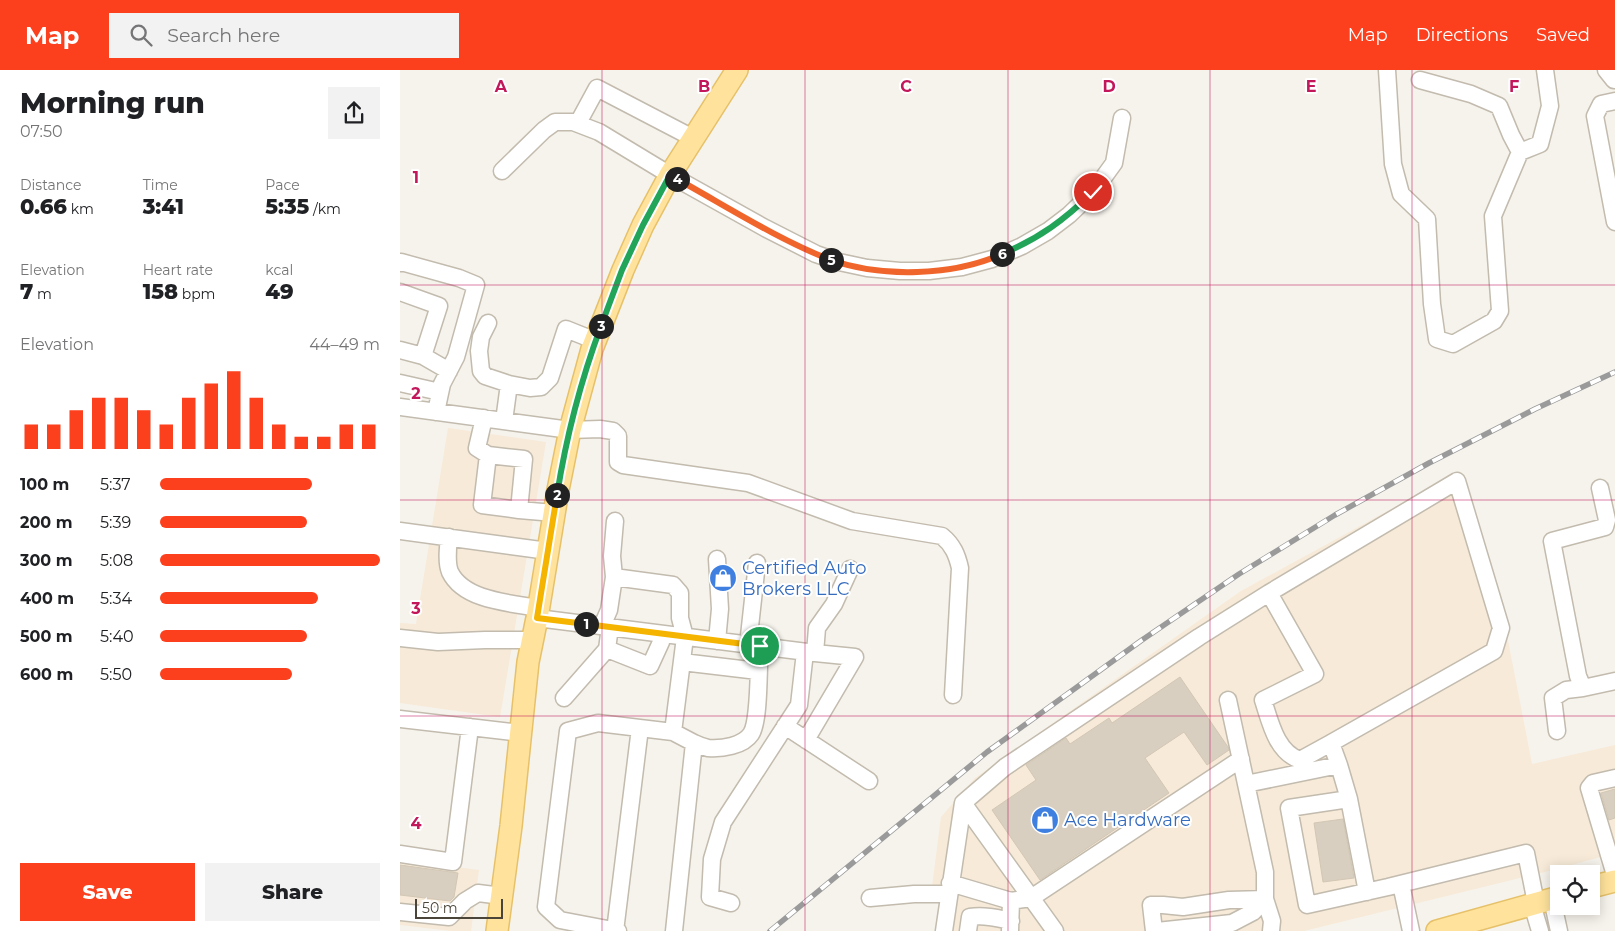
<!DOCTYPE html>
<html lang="en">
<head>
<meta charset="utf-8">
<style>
  body { margin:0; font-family:Montserrat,sans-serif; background:#f2f2f2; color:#202124; height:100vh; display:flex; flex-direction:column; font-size:19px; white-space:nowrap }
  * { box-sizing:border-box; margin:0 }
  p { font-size:16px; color:#757577 }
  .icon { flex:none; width:28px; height:28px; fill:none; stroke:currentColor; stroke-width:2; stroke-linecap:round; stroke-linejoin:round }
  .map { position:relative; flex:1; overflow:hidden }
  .sheet { display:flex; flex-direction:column; background:#fff; width:400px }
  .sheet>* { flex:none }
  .controls { position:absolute; left:1150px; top:795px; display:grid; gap:10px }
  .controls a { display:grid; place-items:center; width:50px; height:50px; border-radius:0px; background:#fff; box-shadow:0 2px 12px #0003; font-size:25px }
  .scale { position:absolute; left:15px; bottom:12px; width:88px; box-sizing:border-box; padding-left:5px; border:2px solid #4b4439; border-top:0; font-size:14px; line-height:18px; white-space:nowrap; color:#4b4439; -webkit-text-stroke:4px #fff; paint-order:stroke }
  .pin { position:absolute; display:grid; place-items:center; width:42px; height:42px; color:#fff; margin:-21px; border:2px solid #fff; border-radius:50%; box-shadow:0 1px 5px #0007 }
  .km { position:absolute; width:25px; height:25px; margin:-12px; border-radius:50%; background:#222; color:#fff; font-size:14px; line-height:25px; text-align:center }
  .round { display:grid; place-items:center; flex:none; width:52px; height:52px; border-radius:0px; background:#f2f2f2 }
  .summary { display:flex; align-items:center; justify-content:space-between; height:85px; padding:0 20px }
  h1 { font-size:28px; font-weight:800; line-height:38px }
  .stats { display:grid; grid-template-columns:repeat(3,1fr); gap:8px; height:85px; padding:5px 20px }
  .stats div { display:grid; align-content:center }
  .stats b { font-size:21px; font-weight:800 }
  .stats small { font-size:14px; font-weight:400 }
  .stats p { font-size:14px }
  .chart { height:140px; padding:10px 20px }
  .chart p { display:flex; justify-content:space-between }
  .chart svg { width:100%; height:90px; margin-top:5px; stroke:#fc3f1d; stroke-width:6 }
  .button { display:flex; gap:10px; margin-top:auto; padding:10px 20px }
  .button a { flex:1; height:58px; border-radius:0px; background:#fc3f1d; color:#fff; font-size:20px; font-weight:800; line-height:58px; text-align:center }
  .button a+a { background:#f2f2f2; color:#202124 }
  ul { padding:0 20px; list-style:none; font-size:16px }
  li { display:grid; grid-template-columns:80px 60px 1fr; align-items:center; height:38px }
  li i { height:12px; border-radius:6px; background:#fc3f1d }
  header { display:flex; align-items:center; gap:30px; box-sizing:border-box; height:70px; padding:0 25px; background:#fc3f1d; color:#fff }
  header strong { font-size:24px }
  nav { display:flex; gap:28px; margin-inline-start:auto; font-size:18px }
  .search { width:350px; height:45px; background:#f2f2f2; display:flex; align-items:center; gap:12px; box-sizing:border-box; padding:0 18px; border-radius:0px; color:#757577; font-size:19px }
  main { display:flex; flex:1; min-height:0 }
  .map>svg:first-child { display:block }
  .commercial { fill:#f7ead8 }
  .building { fill:#d8cfc1; stroke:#d3c7b4 }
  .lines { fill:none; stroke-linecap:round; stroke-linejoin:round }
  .minor-casing { stroke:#c2bbae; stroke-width:19 }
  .major-casing { stroke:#e6c16a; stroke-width:24 }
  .minor { stroke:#fff; stroke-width:16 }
  .major { stroke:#ffe39c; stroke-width:21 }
  .rail-casing { stroke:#9a9a9a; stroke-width:5.5 }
  .rail { stroke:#fff; stroke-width:4; stroke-dasharray:11; stroke-linecap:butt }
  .split-1-casing { stroke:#fff; stroke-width:10 }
  .split-2-casing { stroke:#fff; stroke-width:10 }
  .split-3-casing { stroke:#fff; stroke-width:10 }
  .split-4-casing { stroke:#fff; stroke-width:10 }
  .split-5-casing { stroke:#fff; stroke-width:10 }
  .split-6-casing { stroke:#fff; stroke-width:10 }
  .split-7-casing { stroke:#fff; stroke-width:10 }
  .split-1 { stroke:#f5b400; stroke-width:6 }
  .split-2 { stroke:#f5b400; stroke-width:6 }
  .split-3 { stroke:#22a559; stroke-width:6 }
  .split-4 { stroke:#22a559; stroke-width:6 }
  .split-5 { stroke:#f0652b; stroke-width:6 }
  .split-6 { stroke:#f0652b; stroke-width:6 }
  .split-7 { stroke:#22a559; stroke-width:6 }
  .grid { fill:none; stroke:#c2185b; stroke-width:1; stroke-opacity:0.55 }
  .labels { text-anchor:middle; stroke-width:4; stroke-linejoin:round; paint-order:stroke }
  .shop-label { font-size:18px; fill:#366cbe; stroke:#fff; text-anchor:start }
  .grid-label { font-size:16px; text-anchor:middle; font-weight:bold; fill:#c2185b; stroke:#fff; stroke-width:4; stroke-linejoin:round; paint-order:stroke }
</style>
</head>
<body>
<header>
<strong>Map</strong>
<div class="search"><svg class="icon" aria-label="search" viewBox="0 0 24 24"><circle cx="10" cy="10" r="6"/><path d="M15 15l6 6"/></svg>Search here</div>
<nav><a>Map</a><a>Directions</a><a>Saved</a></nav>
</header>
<main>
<section class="sheet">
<div class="summary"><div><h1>Morning run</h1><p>07:50</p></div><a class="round"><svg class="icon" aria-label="share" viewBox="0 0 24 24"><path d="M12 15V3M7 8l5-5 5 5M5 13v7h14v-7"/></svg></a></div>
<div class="stats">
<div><p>Distance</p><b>0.66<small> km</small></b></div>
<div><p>Time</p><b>3:41</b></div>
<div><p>Pace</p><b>5:35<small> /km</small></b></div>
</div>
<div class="stats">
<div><p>Elevation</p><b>7<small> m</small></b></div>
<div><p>Heart rate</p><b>158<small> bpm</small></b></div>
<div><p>kcal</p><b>49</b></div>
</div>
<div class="chart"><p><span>Elevation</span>44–49 m</p>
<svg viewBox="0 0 160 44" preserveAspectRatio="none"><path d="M5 44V32M15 44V32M25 44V25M35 44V19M45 44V19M55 44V25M65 44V32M75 44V19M85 44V12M95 44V6M105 44V19M115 44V32M125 44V38M135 44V38M145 44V32M155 44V32"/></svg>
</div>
<ul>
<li><b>100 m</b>5:37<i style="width:69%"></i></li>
<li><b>200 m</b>5:39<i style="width:67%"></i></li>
<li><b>300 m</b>5:08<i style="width:100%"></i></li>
<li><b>400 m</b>5:34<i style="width:72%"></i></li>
<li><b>500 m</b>5:40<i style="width:67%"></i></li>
<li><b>600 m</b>5:50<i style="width:60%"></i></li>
</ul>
<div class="button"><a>Save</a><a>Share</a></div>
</section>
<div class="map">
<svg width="1215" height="861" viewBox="0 0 1215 861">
  <rect width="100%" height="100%" fill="#f6f3ec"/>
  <path class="commercial" d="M 48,358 L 146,372 L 100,647 L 0,633 L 0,553 L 16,554 Z
    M 1059,402 L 1105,555 L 1132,694 L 1215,675 L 1215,783 L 1157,799 L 904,861 L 553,861 L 558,822 L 532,817 L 541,747 L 575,708 L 841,521 Z
    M 0,790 L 79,800 L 71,861 L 51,861 L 0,855 Z"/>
  <path class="building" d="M 780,607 L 828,677 L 829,680 L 807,695 L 784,662 L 745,688 L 769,723 L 640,810 L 592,740 L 636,710 L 626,695 L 666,668 L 670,674 L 709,648 L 712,653 Z
    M 1215,719 L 1215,748 L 1209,750 L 1201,723 Z
    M 943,749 L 954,808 L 923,812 L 914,753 Z
    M 0,795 L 58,803 L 54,827 L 50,831 L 0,825 Z"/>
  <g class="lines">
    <g class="minor-casing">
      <path id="minor" d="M 987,0 L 993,94 L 1001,124 L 1027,149 L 1032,234 L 1037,269 L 1053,274 L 1094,251 L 1100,241 L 1093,146 L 1120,82
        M 1206,0 L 1214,10 L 1215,10
        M 1020,10 L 1071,24 L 1099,36 L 1111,65 L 1120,82 L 1140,74 L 1150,36 L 1145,0
        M 1215,31 L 1201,34 L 1195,46 L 1215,152
        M 178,53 L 197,18 L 293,68
        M 102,101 L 144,60 L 155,52 L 173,52 L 199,62 L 270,105 L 365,158 L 416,184 L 439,192 L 467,198 L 500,201 L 529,201 L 562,197 L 592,189 L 622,176 L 648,161 L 669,145 L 693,122 L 714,93 L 722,48
        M 0,193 L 1,192 L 59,208 L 76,215 L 56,287 L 42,314 L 36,342
        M 0,222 L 39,236 L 23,286 L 0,280
        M 88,253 L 81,267 L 79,281 L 81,301 L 85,306 L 109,314
        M 23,286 L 49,301
        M 0,313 L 40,322
        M 0,337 L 170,360 L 200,359 L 213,361 L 218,366 L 218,392 L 223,395 L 348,413 L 452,451 L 542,466 C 553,475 557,485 560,498 L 553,625
        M 84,348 L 77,378 L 88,385 L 124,389 L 119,440 L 154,443
        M 104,351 L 109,314 L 130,318 L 141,317 L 150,308 L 166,259 L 196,271
        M 88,385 L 82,435 L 119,440
        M 1200,418 L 1207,450 L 1205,457 L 1152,471 L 1178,606 L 1183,618 L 1215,611
        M 215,451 L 212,486 L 214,507 L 273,515 L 280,523 L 280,548 L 285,567 L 273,662
        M 0,461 L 148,481
        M 49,467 C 48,477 46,492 50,502 C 64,531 111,533 139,538
        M 137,548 L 415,583 L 455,587 L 406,670
        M 202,556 L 209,540 L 214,507
        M 0,568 L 38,572 L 85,570 L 133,570
        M 317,571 L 320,539 L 317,489
        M 348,575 L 357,493
        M 207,579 L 250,596 L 261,572 L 262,564
        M 415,583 L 417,558 L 434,534 L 450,499
        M 282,592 L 358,601
        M 164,628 L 207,579 L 210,557
        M 828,630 L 865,802 L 865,829 L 872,851 L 871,861
        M 0,649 L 121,663
        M 385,656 L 469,711
        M 1157,661 L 1153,628 L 1166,620 L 1183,618
        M 294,673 C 298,675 304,677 308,678 C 322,679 343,676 351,664 C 360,651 358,595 360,576
        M 939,695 L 949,729 L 889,738 L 907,835 L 988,817 L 1126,783 L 1136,833
        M 1215,708 L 1193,713 L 1189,718 L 1215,805
        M 846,714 L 939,695 L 931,673 L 1094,581 L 1101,558 L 1057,411 L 869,523
        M 949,729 L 967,822
        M 563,733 L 655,861
        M 0,784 L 53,792 L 70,657
        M 550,813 L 611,831 L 610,861
        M 1001,814 L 1011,861
        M 470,828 L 514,824 L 549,824
        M 1152,829 L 1159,861
        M 611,831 L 631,828 L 841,689
        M 331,833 L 310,827 L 312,789 L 323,752 L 399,635 L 405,582
        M 1132,834 L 1140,861
        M 0,842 L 49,847 L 65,831 L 78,823 L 102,826
        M 215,861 L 240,658
        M 218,861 L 160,850 L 146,837 L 168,661 L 198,653 L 273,662 L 294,673 L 274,861
        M 544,861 L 563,733 L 605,697 L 799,567 L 869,523 L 915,604 L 863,630 C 870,651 876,682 900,690 L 931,673
        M 568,861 L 570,847 C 584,845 597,848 611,851
        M 754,861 L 751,835 L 763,835 L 783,837 L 829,830 L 865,829
        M 757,861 L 832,853 L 853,842 L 865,829"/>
    </g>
    <g class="major-casing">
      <path id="major" d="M 1191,817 L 1215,811
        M 97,861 L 111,756 L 128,592 L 137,548 L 158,420 L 170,360 L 192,279 L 223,200 L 243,155 L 270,105 L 337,0
        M 1037,861 L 1159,827"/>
    </g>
    <use href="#minor" class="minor"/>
    <use href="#major" class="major"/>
    <g class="rail-casing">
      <path id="rail" d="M 370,861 L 587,682 L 742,570 L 839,504 L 935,445 L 1029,393 L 1135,339 L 1215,302"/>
    </g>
    <use href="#rail" class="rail"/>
  </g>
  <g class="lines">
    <g class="split-1-casing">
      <path id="split-1" d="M 186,554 L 360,576"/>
    </g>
    <g class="split-2-casing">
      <path id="split-2" d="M 157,425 L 137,548 L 186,554"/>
    </g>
    <g class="split-3-casing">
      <path id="split-3" d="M 157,425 C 166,368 181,310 201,256"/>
    </g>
    <g class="split-4-casing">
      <path id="split-4" d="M 201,256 L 222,200 L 243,155 L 270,105 L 277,109"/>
    </g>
    <g class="split-5-casing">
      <path id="split-5" d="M 277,109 C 326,136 379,170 431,190"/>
    </g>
    <g class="split-6-casing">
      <path id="split-6" d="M 431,190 C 482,208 553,206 602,184"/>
    </g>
    <g class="split-7-casing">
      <path id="split-7" d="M 602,184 C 640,168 664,150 693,122"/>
    </g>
    <use href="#split-1" class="split-1"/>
    <use href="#split-2" class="split-2"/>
    <use href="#split-3" class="split-3"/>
    <use href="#split-4" class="split-4"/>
    <use href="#split-5" class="split-5"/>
    <use href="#split-6" class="split-6"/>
    <use href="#split-7" class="split-7"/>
  </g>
  <path class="grid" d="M 202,0 L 202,861M 405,0 L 405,861M 608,0 L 608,861M 810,0 L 810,861M 1012,0 L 1012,861M 0,215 L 1215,215M 0,430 L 1215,430M 0,646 L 1215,646"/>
  <defs>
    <g id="shop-disc" transform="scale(1.4375)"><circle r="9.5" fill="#3f7fe0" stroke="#fff"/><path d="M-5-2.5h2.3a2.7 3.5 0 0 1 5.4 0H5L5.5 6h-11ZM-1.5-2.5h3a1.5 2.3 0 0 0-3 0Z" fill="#fff"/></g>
  </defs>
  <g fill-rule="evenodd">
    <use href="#shop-disc" x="323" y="508"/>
    <use href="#shop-disc" x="645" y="750"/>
  </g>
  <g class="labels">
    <g class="shop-label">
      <text x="342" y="504">Certified Auto<tspan x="342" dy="21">Brokers LLC</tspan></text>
      <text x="664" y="756">Ace Hardware</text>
    </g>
  </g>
  <g class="grid-label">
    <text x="101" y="22">A</text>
    <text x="304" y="22">B</text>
    <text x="506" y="22">C</text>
    <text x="709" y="22">D</text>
    <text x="911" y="22">E</text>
    <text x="1114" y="22">F</text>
    <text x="16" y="113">1</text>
    <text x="16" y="329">2</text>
    <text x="16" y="544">3</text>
    <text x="16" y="759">4</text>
  </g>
</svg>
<div class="controls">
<a><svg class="icon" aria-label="locate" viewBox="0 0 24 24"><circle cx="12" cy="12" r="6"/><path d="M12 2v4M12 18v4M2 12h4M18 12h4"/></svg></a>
</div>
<div class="scale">50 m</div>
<div class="pin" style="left:360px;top:576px;background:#1e9e55"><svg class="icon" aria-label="arrive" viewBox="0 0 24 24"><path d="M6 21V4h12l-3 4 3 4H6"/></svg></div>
<div class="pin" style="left:693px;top:122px;background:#d93025"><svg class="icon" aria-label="check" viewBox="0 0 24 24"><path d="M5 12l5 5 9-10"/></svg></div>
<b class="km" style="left:186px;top:554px">1</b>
<b class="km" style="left:157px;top:425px">2</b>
<b class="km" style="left:201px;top:256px">3</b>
<b class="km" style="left:277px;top:109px">4</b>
<b class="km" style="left:431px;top:190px">5</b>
<b class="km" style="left:602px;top:184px">6</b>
</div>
</main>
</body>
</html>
